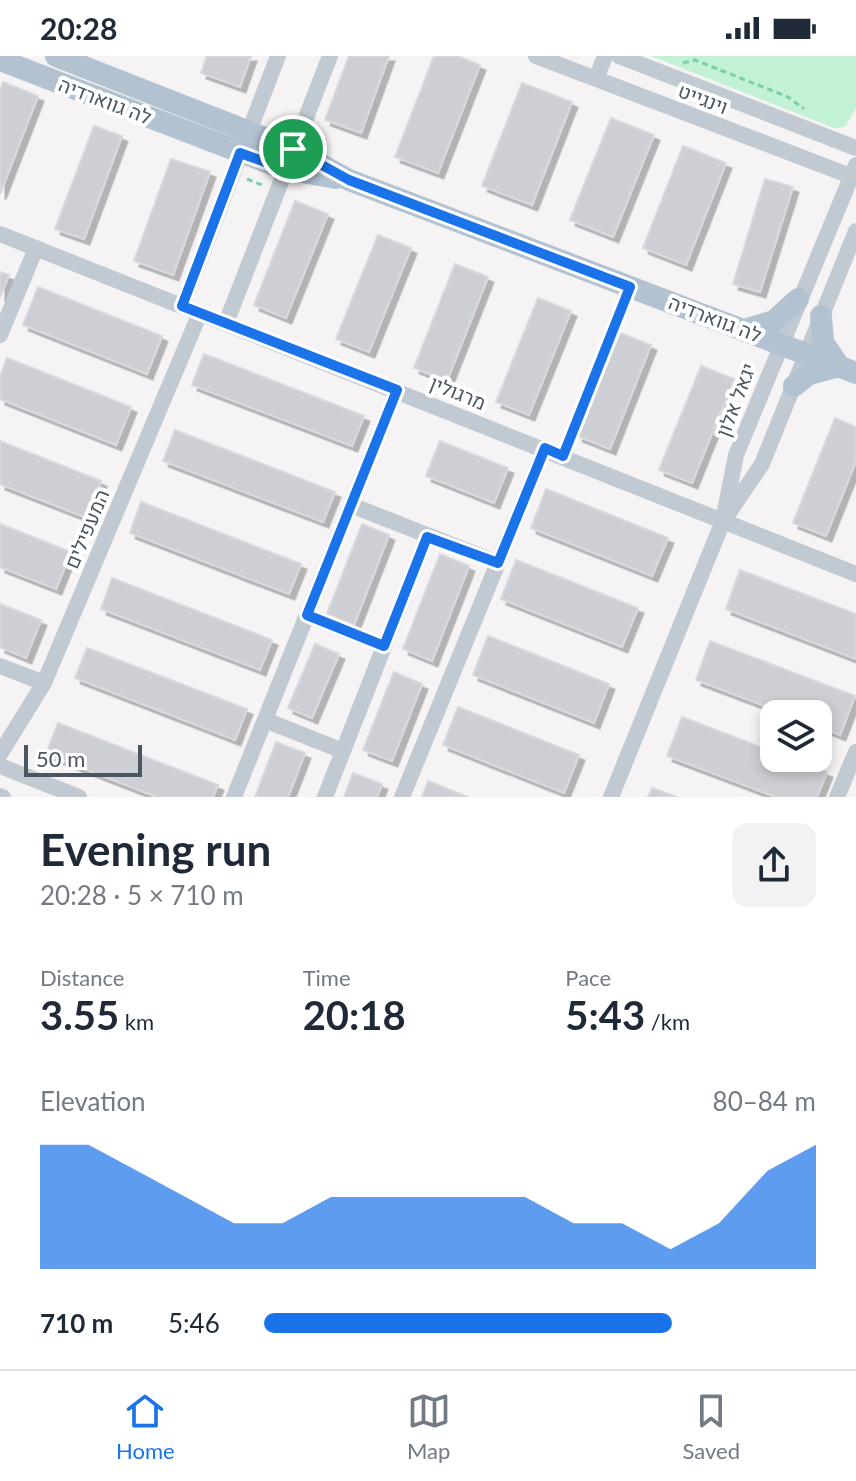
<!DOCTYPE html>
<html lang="en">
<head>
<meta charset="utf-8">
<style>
  body { margin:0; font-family:Lato,Heebo,sans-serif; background:#f2f2f3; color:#1f2937; height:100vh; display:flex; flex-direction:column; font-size:30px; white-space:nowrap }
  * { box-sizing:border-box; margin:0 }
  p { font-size:26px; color:#747a83 }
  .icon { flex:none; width:44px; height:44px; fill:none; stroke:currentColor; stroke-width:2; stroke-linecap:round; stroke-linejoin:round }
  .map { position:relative; height:741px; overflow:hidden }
  .side { display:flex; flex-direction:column; background:#fff; flex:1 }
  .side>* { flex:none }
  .buttons { position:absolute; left:760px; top:644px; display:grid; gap:16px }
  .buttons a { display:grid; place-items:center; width:72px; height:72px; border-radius:16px; background:#fff; box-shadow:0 4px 12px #0003; font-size:40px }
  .scale { position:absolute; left:24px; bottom:20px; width:118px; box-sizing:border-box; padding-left:8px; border:4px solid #4a5661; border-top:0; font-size:22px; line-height:28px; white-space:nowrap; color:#4a5661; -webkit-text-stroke:6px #fff; paint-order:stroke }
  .pin { position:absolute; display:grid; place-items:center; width:68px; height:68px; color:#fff; margin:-34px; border:4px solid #fff; border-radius:50%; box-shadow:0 2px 8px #0007 }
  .round { display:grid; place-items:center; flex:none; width:84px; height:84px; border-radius:16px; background:#f2f2f3 }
  .overview { display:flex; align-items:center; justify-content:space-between; height:136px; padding:0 40px }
  h1 { font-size:44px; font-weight:700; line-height:60px }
  .stats { display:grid; grid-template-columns:repeat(3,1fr); gap:12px; height:136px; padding:8px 40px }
  .stats div { display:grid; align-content:center }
  .stats b { font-size:40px; font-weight:700 }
  .stats small { font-size:22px; font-weight:400 }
  .stats p { font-size:22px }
  .chart { height:224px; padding:16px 40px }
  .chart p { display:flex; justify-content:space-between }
  .chart svg { width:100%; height:144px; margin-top:8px; fill:#1a73e8; opacity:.7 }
  ul { padding:0 40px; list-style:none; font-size:26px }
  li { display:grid; grid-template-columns:128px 96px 1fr; align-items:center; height:60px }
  li i { height:20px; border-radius:10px; background:#1a73e8 }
  .status { display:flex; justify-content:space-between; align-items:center; height:56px; padding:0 40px; background:#fff; direction:ltr }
  .status svg { height:22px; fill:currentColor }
  .dock { display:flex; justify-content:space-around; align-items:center; height:112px; border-top:2px solid #e0e1e3; background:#fff; font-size:22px; color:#747a83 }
  .dock a { display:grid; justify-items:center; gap:4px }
  .dock .current { color:#1a73e8 }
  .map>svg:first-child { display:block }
  .green { fill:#c3f1d5 }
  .building { fill:#cdcfd5; stroke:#d7d9de; stroke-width:2; filter:url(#shadow) }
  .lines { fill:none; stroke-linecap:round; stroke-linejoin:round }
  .path { stroke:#7ad0a6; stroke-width:3; stroke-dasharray:6 4; stroke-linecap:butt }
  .minor { stroke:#c1cad2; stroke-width:16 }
  .major { stroke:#b3c2d1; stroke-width:22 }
  .route-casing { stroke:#fff; stroke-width:16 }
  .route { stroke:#1a73e8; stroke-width:10 }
  .labels { text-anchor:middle; stroke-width:8; stroke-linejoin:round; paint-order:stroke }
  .street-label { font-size:20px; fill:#4a5661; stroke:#fff }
</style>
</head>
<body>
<div class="status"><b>20:28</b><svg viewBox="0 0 49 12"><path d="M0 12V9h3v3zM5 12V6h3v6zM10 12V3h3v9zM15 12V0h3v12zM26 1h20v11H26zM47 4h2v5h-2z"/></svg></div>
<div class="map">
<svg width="856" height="741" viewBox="0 0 856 741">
  <defs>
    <filter id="shadow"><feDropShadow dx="5.5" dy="5.5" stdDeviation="0" flood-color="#0004"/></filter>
  </defs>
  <rect width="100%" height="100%" fill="#f5f3f3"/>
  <path class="green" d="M 651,0 L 856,0 L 856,52 L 845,71 L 834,72 Z"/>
  <path class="building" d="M 207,0 L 251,0 L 240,31 L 201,17 Z
    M 349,0 L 389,0 L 361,77 L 325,64 Z
    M 434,0 L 458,0 L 480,9 L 438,117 L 395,101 Z
    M 3,26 L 38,40 L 0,138 L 0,34 Z
    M 522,27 L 572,46 L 532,149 L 482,130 Z
    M 611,62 L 654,79 L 613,181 L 570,164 Z
    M 94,70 L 122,80 L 84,183 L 55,173 Z
    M 683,90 L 726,107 L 686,209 L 643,192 Z
    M 171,103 L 210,116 L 173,219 L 134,205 Z
    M 765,123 L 793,131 L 760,236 L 733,228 Z
    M 295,145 L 328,158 L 286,262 L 254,249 Z
    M 378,179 L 411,192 L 369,296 L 336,283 Z
    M 455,208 L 488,221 L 447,325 L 414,312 Z
    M 0,216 L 9,219 L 0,241 Z
    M 38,231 L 162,280 L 147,318 L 23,269 Z
    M 538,242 L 571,255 L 529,359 L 496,346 Z
    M 618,276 L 651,289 L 610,393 L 577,380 Z
    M 204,298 L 364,360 L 352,390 L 192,329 Z
    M 7,302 L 131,351 L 116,389 L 0,343 L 0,321 Z
    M 701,310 L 734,323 L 692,427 L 659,414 Z
    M 835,362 L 856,371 L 856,405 L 826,480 L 793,467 Z
    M 175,374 L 335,436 L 323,466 L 163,405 Z
    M 0,385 L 101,425 L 87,462 L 0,428 Z
    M 440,385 L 508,412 L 494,447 L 426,420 Z
    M 546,433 L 668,482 L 652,520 L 531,472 Z
    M 141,446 L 301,508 L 289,538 L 130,477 Z
    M 0,468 L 71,496 L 56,533 L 0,511 Z
    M 362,468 L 389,479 L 354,569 L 327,558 Z
    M 440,498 L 469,510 L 432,605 L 403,593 Z
    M 516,504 L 638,552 L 622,591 L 501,543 Z
    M 740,514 L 856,558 L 856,603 L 726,553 Z
    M 112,522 L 272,584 L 260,614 L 101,553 Z
    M 0,548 L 41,564 L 26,602 L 0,591 Z
    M 488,580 L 609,628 L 594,667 L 473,619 Z
    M 710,585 L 855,640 L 840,679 L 818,670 L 818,658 L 786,658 L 696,624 Z
    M 315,588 L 339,598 L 312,662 L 288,652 Z
    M 87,592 L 247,653 L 235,684 L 75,622 Z
    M 394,616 L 422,628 L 392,705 L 363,694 Z
    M 458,651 L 579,699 L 564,737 L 443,689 Z
    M 682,661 L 774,696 L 774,702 L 790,702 L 827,716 L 817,741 L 776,741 L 667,700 Z
    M 58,667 L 218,729 L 213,741 L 157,741 L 46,698 Z
    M 276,686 L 305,697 L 288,741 L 255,741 Z
    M 353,717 L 382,728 L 377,741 L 344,741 Z
    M 428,725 L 468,741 L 422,741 Z
    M 652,732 L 677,741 L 648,741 Z"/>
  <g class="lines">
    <path class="path" d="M 683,7 L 695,4 L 788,41 L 804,53
      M 247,123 L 262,129
      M 568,389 L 624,247"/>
    <path class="minor" d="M 536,0 L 856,122
      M 619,0 L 856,92
      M 596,23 L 605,0
      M 0,178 L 856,518
      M 182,250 L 278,0
      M 226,267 L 330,0
      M 0,279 L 36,192
      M 351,449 L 498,507
      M 724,464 L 762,408 L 856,175
      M 307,559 L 384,590
      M 0,610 L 44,627
      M 265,664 L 343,695
      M 0,698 L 44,627 L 200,257
      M 0,710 L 79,741
      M 0,740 L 3,741
      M 234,741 L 397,334
      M 325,741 L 427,481
      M 402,741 L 545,392
      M 611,741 L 723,465 L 736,399 L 856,109
      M 837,741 L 856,696"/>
    <path class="major" d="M 56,0 L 293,93 L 349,124 L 856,317
      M 0,4 L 285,113 L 336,122
      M 821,260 L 823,286 L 839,310
      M 744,274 L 774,265 L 798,243
      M 794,330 L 809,318 L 839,310"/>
  </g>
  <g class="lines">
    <g class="route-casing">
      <path id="route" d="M 293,93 L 349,124 L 630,231 L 563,400 L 545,392 L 498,507 L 427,481 L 384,590 L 307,559 L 397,334 L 182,250 L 240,97 L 285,113 Z"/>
    </g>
    <use href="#route" class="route"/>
  </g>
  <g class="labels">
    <g class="street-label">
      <text transform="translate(703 43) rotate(21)" y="7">וינגייט</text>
      <text transform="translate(105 45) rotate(21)" y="7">לה גווארדיה</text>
      <text transform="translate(715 263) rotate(21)" y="7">לה גווארדיה</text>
      <text transform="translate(458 337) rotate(22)" y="7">מרגולין</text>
      <text transform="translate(736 344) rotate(-69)" y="7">יגאל אלון</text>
      <text transform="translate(87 473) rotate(-67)" y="7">המעפילים</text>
    </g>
  </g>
</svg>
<div class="buttons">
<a><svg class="icon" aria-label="layers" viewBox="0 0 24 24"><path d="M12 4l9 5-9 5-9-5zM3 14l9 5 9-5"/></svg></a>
</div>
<div class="scale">50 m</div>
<div class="pin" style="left:293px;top:93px;background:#1e9e55"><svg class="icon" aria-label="arrive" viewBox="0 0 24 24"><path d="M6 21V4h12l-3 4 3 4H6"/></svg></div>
</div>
<section class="side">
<div class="overview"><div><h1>Evening run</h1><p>20:28 · 5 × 710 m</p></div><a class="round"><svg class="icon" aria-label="share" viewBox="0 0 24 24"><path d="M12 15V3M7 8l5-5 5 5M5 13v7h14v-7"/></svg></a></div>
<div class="stats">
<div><p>Distance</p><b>3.55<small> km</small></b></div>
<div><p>Time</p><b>20:18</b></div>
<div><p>Pace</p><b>5:43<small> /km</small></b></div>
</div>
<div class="chart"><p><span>Elevation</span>80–84 m</p>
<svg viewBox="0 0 160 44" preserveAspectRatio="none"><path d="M0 44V6L10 6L20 14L30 22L40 30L50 30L60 22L70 22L80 22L90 22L100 22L110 30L120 30L130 38L140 30L150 14L160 6V44z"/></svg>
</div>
<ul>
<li><b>710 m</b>5:46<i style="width:74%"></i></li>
</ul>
</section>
<nav class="dock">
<a class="current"><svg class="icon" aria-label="home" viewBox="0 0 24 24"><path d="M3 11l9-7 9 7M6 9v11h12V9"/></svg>Home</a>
<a><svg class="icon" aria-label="map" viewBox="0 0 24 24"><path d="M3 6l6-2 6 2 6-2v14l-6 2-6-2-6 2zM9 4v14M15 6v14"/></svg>Map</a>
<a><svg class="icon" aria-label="saved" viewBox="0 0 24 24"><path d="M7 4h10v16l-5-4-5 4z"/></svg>Saved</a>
</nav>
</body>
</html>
